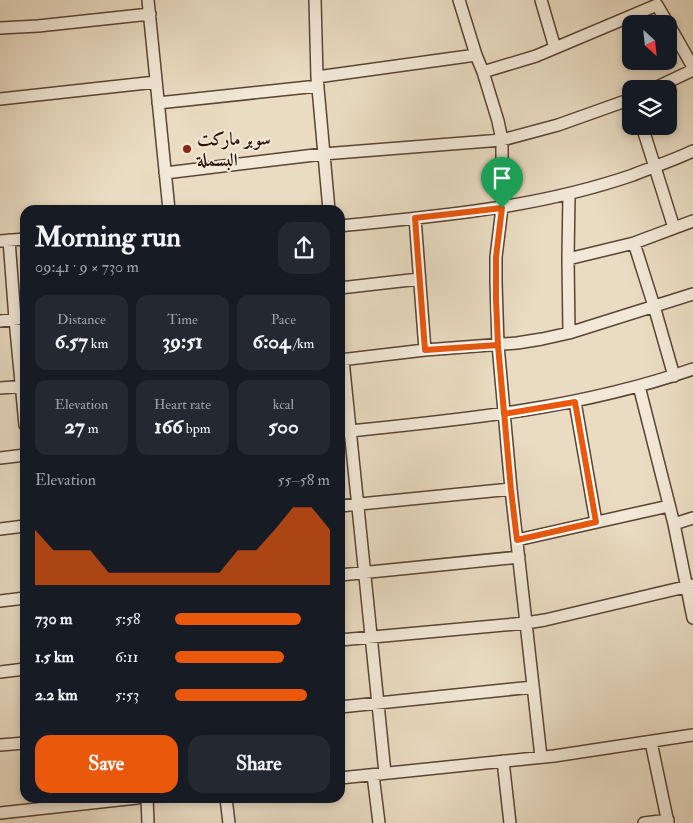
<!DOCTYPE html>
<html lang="en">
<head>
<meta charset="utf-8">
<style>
  body { margin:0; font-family:"IM FELL Double Pica",Amiri,serif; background:#242831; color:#f1f3f6; height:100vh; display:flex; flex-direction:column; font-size:19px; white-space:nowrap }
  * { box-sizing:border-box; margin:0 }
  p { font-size:16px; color:#9ea1a6 }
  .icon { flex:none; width:28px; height:28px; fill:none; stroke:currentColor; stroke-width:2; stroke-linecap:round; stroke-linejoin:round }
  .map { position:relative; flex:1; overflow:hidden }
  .details { position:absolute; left:20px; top:205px; width:325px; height:598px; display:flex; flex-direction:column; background:#171b24; border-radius:15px; box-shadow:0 2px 8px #0003 }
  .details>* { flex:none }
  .needle { width:32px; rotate:153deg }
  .fabs { position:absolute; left:622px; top:15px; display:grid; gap:10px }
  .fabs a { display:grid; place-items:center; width:55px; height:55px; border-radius:10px; background:#171b24; box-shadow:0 2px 8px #0003; font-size:25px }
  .pin { position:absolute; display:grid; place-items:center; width:42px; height:42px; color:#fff; margin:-51px -21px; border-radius:50% 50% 50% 0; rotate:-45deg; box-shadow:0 0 5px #0007 }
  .pin .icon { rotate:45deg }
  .round { display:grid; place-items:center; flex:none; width:52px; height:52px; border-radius:15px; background:#242831 }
  .head { display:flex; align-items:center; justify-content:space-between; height:85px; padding:0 15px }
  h1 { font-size:28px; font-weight:700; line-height:38px }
  .stats { display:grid; grid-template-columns:repeat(3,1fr); gap:8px; height:85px; padding:5px 15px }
  .stats div { display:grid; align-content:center; border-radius:12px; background:#242831; text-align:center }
  .stats b { font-size:21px; font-weight:700 }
  .stats small { font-size:14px; font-weight:400 }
  .stats p { font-size:14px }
  .chart { height:140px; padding:10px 15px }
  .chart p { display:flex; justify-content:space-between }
  .chart svg { width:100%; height:90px; margin-top:5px; fill:#ea580c; opacity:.7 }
  .primary-button { display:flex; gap:10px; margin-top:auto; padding:10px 15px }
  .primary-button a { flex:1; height:58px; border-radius:15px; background:#ea580c; color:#fff; font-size:20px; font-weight:700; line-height:58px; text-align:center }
  .primary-button a+a { background:#242831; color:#f1f3f6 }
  ul { padding:0 15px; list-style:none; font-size:16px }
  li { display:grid; grid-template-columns:80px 60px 1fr; align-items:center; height:38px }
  li i { height:12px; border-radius:6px; background:#ea580c }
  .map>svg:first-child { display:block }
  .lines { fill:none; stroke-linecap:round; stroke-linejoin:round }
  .minor-casing { stroke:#5a4434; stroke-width:14 }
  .minor { stroke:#f1e8d7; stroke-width:11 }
  .route-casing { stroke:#fff; stroke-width:10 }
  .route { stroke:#ea580c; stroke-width:6 }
  .poi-dot { fill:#8f2418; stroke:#f1e8d7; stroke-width:2 }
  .labels { text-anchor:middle; stroke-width:4; stroke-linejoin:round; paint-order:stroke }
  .poi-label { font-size:18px; font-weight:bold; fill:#2b1104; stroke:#f1e8d7; text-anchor:start }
</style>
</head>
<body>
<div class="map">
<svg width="693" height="823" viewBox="0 0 693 823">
  <rect width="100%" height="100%" fill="#e9dcc2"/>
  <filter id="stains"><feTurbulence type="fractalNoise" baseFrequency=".004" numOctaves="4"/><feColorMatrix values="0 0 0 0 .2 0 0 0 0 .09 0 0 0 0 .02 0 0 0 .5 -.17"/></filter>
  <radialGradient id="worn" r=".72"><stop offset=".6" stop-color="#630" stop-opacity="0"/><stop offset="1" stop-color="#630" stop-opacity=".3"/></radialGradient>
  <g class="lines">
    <g class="minor-casing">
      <path id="minor" d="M 148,0 L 169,210
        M 315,0 L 317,77 L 329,210
        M 459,0 L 476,55 L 483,72 L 498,121 L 502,140 L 502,208 L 496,257 L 496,282 L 498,345 L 511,489 L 541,757
        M 541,0 L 555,48
        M 669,25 L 693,67
        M 0,28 L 38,26 L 150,14
        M 483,72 L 536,56 L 657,5 L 668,24
        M 317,77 L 476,55
        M 653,89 L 693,70
        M 0,99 L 156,82
        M 158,103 L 318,86
        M 642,126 L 674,228
        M 165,173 L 323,154 L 502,140 L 558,125 L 631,99
        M 415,218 L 425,350
        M 340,226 C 440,216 537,208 633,175 C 653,167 674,160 693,151
        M 9,240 L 15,319 L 25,425
        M 0,241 L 25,239
        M 634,243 L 654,306 L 674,376
        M 568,259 L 634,243 L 693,221
        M 340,288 L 419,279
        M 0,321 L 25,318
        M 569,333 L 568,259 L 569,194
        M 340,360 L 425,350 L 517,343 L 542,339 L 569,333 L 693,294
        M 343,360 L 385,773
        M 639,386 L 674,524 L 693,618
        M 0,388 L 25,386
        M 575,402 L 596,522
        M 340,432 C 459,420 579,409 693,369
        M 0,458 L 25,455
        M 340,506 L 511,489
        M 674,524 L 693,518
        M 0,529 L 25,526
        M 517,540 L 669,506
        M 340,575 L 519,557
        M 0,601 L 25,598
        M 340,640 L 526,623 L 545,620 L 693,585
        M 0,672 L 25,669
        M 340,707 L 533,687
        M 651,742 L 668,823
        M 0,745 L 25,743
        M 503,761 L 510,823
        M 373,775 L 379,823
        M 340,778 L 554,756 L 693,735
        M 147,798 L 148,823
        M 226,798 L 229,823
        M 0,813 L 137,798
        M 644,823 L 668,820"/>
    </g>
    <use href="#minor" class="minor"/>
  </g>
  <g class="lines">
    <g class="route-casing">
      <path id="route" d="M 502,208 L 496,257 L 496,299 L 498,345 L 511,490 L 517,540 L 596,522 L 575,402 L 504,414 L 498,345 L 425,350 L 415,218 L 502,208"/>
    </g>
    <use href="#route" class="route"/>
  </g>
  <circle class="poi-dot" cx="187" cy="149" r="5"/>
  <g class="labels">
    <g class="poi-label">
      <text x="197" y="145">سوبر ماركت<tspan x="197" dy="21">البسملة</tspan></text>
    </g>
  </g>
  <rect width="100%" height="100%" filter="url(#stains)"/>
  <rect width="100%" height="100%" fill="url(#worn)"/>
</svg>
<div class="fabs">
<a><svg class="needle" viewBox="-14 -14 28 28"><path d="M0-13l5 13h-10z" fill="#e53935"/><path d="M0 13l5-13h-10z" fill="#9ea1a6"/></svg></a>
<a><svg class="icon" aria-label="layers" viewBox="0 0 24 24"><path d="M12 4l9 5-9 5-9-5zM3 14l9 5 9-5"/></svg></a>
</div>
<div class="pin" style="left:502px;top:208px;background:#1e9e55"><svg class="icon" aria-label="arrive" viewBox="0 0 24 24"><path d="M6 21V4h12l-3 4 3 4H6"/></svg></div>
<section class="details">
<div class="head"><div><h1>Morning run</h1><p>09:41 · 9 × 730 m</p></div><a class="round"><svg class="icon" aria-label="share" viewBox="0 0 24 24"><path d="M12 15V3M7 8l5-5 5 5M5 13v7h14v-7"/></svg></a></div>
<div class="stats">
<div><p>Distance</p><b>6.57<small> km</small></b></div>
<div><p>Time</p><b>39:51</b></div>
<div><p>Pace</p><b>6:04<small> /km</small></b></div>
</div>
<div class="stats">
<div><p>Elevation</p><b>27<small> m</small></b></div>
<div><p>Heart rate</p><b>166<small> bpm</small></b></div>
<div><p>kcal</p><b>500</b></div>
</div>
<div class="chart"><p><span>Elevation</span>55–58 m</p>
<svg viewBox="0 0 160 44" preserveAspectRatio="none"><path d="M0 44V17L10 27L20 27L30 27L40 38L50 38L60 38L70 38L80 38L90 38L100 38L110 27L120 27L130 17L140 6L150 6L160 17V44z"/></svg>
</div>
<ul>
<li><b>730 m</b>5:58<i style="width:81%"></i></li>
<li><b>1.5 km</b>6:11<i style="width:70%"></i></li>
<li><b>2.2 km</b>5:53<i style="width:85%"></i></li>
</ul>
<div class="primary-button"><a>Save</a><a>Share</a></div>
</section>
</div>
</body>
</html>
